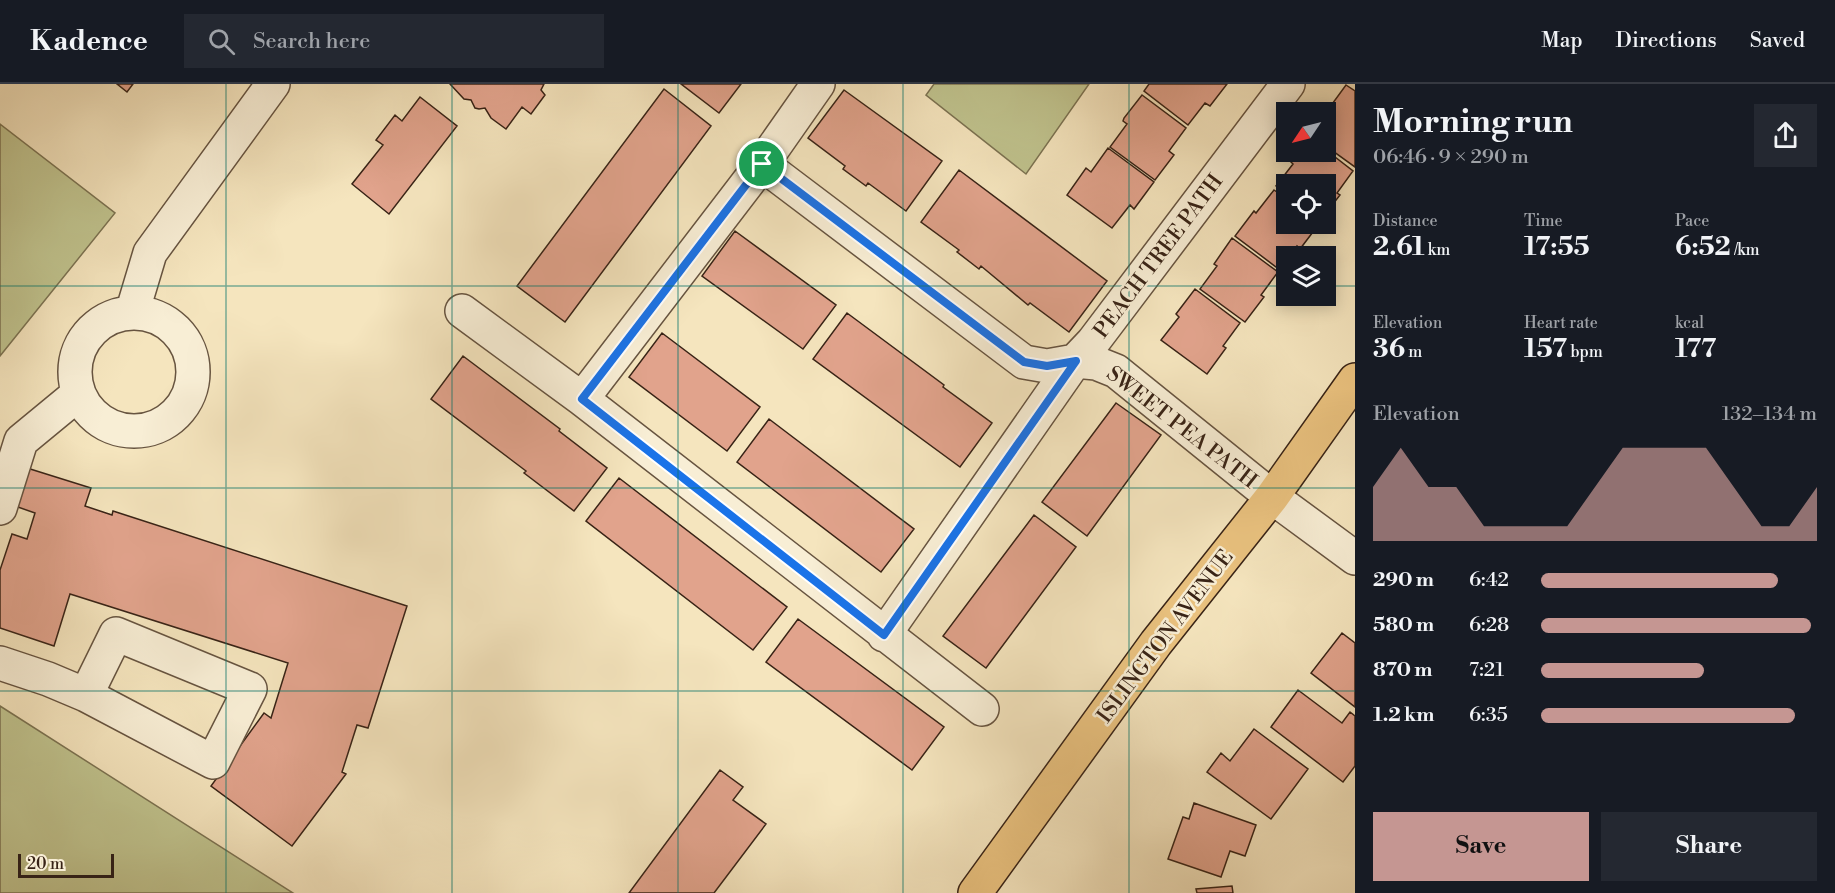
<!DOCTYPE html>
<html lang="en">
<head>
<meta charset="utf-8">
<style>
  body { margin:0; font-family:"Libre Bodoni",serif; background:#242831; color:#f1f3f6; height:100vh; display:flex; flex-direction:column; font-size:22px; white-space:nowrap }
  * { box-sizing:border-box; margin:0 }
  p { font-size:20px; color:#9ea1a6 }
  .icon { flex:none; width:33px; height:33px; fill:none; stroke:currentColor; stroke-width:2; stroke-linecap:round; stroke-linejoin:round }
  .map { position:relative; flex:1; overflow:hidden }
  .panel { display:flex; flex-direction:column; background:#171b24; width:480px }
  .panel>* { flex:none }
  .needle { width:39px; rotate:235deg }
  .buttons { position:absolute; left:1276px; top:18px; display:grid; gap:12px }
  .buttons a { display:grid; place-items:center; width:60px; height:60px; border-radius:0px; background:#171b24; box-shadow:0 3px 15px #0003; font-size:30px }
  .scale { position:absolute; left:18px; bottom:15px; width:96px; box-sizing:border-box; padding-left:6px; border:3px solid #382316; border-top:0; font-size:16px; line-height:21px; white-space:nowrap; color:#382316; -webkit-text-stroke:4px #f8eed5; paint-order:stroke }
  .pin { position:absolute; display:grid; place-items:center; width:51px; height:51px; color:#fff; margin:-26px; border:3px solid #fff; border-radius:50%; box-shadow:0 2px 6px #0007 }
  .round { display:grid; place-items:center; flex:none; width:63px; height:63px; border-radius:0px; background:#242831 }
  .overview { display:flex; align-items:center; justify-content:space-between; height:102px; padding:0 18px }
  h1 { font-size:33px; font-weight:700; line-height:45px }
  .figures { display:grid; grid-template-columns:repeat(3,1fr); gap:9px; height:102px; padding:6px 18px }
  .figures div { display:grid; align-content:center }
  .figures b { font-size:26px; font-weight:700 }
  .figures small { font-size:16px; font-weight:400 }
  .figures p { font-size:16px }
  .chart { height:168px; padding:12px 18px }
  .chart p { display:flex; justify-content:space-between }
  .chart svg { width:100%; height:108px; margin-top:6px; fill:#c59692; opacity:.7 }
  .action { display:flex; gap:12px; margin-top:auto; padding:12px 18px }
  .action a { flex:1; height:69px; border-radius:0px; background:#c59692; color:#111; font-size:24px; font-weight:700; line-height:69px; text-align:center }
  .action a+a { background:#242831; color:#f1f3f6 }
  ul { padding:0 18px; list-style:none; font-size:20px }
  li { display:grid; grid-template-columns:96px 72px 1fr; align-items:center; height:45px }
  li i { height:15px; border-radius:8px; background:#c59692 }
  header { display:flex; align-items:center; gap:36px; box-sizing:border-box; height:84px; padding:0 30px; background:#171b24; border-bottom:2px solid #363941 }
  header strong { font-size:28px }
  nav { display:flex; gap:33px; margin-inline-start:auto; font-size:21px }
  .search { width:420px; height:54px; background:#242831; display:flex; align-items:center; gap:15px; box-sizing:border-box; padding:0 21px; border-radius:0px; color:#9ea1a6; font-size:22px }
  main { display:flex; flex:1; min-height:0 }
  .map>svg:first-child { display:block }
  .green { fill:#c0c38e; stroke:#7c7352; stroke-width:1.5 }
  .building { fill:#e1a38c; stroke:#382316; stroke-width:1.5 }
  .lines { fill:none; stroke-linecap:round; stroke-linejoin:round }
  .minor-casing { stroke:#675440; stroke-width:36 }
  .major-casing { stroke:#382316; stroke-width:36 }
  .minor { stroke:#f8eed5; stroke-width:33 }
  .major { stroke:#eac27f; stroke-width:33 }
  .route-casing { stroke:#fff; stroke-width:12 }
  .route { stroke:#1a73e8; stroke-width:8 }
  .grid { fill:none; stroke:#0f766e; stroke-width:1.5; stroke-opacity:0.55 }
  .labels { text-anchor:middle; stroke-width:5; stroke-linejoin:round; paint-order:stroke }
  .street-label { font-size:21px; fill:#382316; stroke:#f8eed5 }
</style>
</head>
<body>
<header>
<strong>Kadence</strong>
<div class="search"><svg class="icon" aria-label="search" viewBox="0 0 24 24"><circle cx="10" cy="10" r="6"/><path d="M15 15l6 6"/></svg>Search here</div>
<nav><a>Map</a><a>Directions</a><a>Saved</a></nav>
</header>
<main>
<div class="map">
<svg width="1355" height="809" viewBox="0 0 1355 809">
  <rect width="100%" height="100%" fill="#f5e5be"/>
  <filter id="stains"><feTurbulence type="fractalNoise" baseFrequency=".00333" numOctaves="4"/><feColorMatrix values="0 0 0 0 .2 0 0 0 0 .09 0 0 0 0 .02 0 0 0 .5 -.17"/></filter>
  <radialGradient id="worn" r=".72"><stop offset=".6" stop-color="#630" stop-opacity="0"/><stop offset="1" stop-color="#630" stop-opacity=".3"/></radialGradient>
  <path class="green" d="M 934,0 L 1089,0 L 1026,90 L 926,11 Z
    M 0,40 L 115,129 L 0,272 Z
    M 0,622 L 293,809 L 0,809 Z"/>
  <path class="building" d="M 117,0 L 133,0 L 127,8 Z
    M 450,0 L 544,0 L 541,6 L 545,11 L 531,30 L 522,23 L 506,45 L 491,34 L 485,24 L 479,25 L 475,24 L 471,16 L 464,15 Z
    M 681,0 L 741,0 L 719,29 Z
    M 1149,0 L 1227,0 L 1210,22 L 1205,19 L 1188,41 L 1144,7 Z
    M 1346,1 L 1355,7 L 1355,83 L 1326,62 L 1326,34 L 1330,29 L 1327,27 Z
    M 664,5 L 711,42 L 565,238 L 517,202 Z
    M 844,6 L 942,77 L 906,127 L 868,99 L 866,102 L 843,85 L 845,82 L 808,54 Z
    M 1142,11 L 1186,44 L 1169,67 L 1174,71 L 1155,96 L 1110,63 L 1127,40 L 1123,37 L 1124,34 Z
    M 420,13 L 457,42 L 389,130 L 352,100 L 383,61 L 376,56 L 395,31 L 402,37 Z
    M 1108,64 L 1154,98 L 1134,125 L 1130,121 L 1112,144 L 1067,111 L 1086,84 L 1091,88 Z
    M 1326,66 L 1353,87 L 1337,109 L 1340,111 L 1326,129 L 1326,100 L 1287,100 L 1287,111 L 1276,102 L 1293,80 L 1290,77 L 1297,68 L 1326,68 Z
    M 959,86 L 1107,197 L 1069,248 L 1030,219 L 1028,221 L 981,182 L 979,185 L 957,168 L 959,166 L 921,138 Z
    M 1274,106 L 1287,115 L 1287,140 L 1319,140 L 1300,165 L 1297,162 L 1290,172 L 1287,172 L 1287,177 L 1280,186 L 1235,152 L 1254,127 L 1256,129 Z
    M 735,147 L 836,221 L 803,265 L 702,192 Z
    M 1232,154 L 1278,188 L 1261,211 L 1264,213 L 1245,238 L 1200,205 L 1217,182 L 1214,180 Z
    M 1195,205 L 1240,239 L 1223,262 L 1226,264 L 1207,290 L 1161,256 L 1179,233 L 1176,230 Z
    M 847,229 L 944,301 L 943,303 L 992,339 L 960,383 L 813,275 Z
    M 662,249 L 760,323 L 727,367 L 629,293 Z
    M 463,272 L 560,345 L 559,347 L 607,384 L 574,427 L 524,389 L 526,387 L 431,315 Z
    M 1116,319 L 1161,351 L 1087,452 L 1042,418 Z
    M 769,335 L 914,445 L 881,488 L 737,378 Z
    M 27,384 L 91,404 L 85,422 L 112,431 L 113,427 L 407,522 L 368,644 L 357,641 L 342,688 L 346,690 L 292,762 L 211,702 L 264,629 L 271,634 L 288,579 L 70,510 L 54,562 L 0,544 L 0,486 L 12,450 L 27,455 L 35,429 L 15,422 Z
    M 619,394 L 787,523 L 753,566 L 586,437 Z
    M 1034,431 L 1076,463 L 986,584 L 943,552 Z
    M 798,535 L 944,643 L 912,686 L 766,578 Z
    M 1342,549 L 1355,559 L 1355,623 L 1311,589 Z
    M 1298,606 L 1342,639 L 1350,628 L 1355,632 L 1355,682 L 1343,698 L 1271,643 Z
    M 1254,645 L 1308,685 L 1271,735 L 1207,688 L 1221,669 L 1230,677 Z
    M 720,686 L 743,703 L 733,716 L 766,740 L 714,809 L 629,809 Z
    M 1194,719 L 1256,741 L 1245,772 L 1230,767 L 1221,793 L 1168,775 L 1183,733 L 1189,735 Z
    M 1232,802 L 1233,809 L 1197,809 L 1196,805 Z"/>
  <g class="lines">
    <g class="minor-casing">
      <path id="minor" d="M 762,80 L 1024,278 L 1047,282 L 1075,277 L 1096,279 L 1116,287 L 1272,413 L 1355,474
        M 462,227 L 582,315 L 982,625
        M 132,229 L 150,169 L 273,0
        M75 288a59 59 0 1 1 118 0a59 59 0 1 1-118 0Z
        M 582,315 L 762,80 L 818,0
        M 0,424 L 21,357 L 78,310
        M 884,551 L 1075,277 L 1093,258 L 1288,0
        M 0,579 L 48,595 L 86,611 L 213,678 L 250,605 L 116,550 L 86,611"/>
    </g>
    <g class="major-casing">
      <path id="major" d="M 975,809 L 1156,559 L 1272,413 L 1355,296"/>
    </g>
    <use href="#minor" class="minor"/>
    <use href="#major" class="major"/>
  </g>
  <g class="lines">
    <g class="route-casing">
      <path id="route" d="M 762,80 L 1024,278 L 1047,282 L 1076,277 L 884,551 L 582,315 Z"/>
    </g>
    <use href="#route" class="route"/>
  </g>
  <path class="grid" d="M 226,0 L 226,809M 452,0 L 452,809M 678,0 L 678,809M 903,0 L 903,809M 1129,0 L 1129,809M 0,202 L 1287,202M 1326,202 L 1355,202M 0,404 L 1355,404M 0,607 L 1355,607"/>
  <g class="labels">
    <g class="street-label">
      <text transform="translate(1158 172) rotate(-53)" y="7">PEACH TREE PATH</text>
      <text transform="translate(1182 343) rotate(38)" y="7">SWEET PEA PATH</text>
      <text transform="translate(1165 552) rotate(-53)" y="7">ISLINGTON AVENUE</text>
    </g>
  </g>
  <rect width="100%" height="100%" filter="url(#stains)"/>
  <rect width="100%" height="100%" fill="url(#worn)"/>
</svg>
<div class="buttons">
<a><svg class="needle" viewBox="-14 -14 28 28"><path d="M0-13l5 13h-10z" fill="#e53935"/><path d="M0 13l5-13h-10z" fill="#9ea1a6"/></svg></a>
<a><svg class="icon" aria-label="locate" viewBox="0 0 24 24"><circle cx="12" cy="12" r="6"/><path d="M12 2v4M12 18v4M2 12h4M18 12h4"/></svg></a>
<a><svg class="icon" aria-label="layers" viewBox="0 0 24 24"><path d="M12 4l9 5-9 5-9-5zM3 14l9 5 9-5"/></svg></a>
</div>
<div class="scale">20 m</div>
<div class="pin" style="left:762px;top:80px;background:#1e9e55"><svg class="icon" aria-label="arrive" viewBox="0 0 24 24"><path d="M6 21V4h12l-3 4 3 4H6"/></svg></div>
</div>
<section class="panel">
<div class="overview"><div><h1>Morning run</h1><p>06:46 · 9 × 290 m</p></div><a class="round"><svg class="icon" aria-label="share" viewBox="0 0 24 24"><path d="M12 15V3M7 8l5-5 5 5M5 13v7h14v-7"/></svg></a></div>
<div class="figures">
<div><p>Distance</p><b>2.61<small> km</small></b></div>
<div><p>Time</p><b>17:55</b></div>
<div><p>Pace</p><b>6:52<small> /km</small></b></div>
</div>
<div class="figures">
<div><p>Elevation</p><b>36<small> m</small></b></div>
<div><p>Heart rate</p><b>157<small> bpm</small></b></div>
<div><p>kcal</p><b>177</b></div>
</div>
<div class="chart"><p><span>Elevation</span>132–134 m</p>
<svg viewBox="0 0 160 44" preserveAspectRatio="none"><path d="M0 44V22L10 6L20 22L30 22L40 38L50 38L60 38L70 38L80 22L90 6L100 6L110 6L120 6L130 22L140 38L150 38L160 22V44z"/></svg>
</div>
<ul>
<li><b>290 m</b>6:42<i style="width:86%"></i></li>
<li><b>580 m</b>6:28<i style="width:98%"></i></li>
<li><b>870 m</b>7:21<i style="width:59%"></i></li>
<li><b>1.2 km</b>6:35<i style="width:92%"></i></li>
</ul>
<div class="action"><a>Save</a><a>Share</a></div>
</section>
</main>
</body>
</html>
